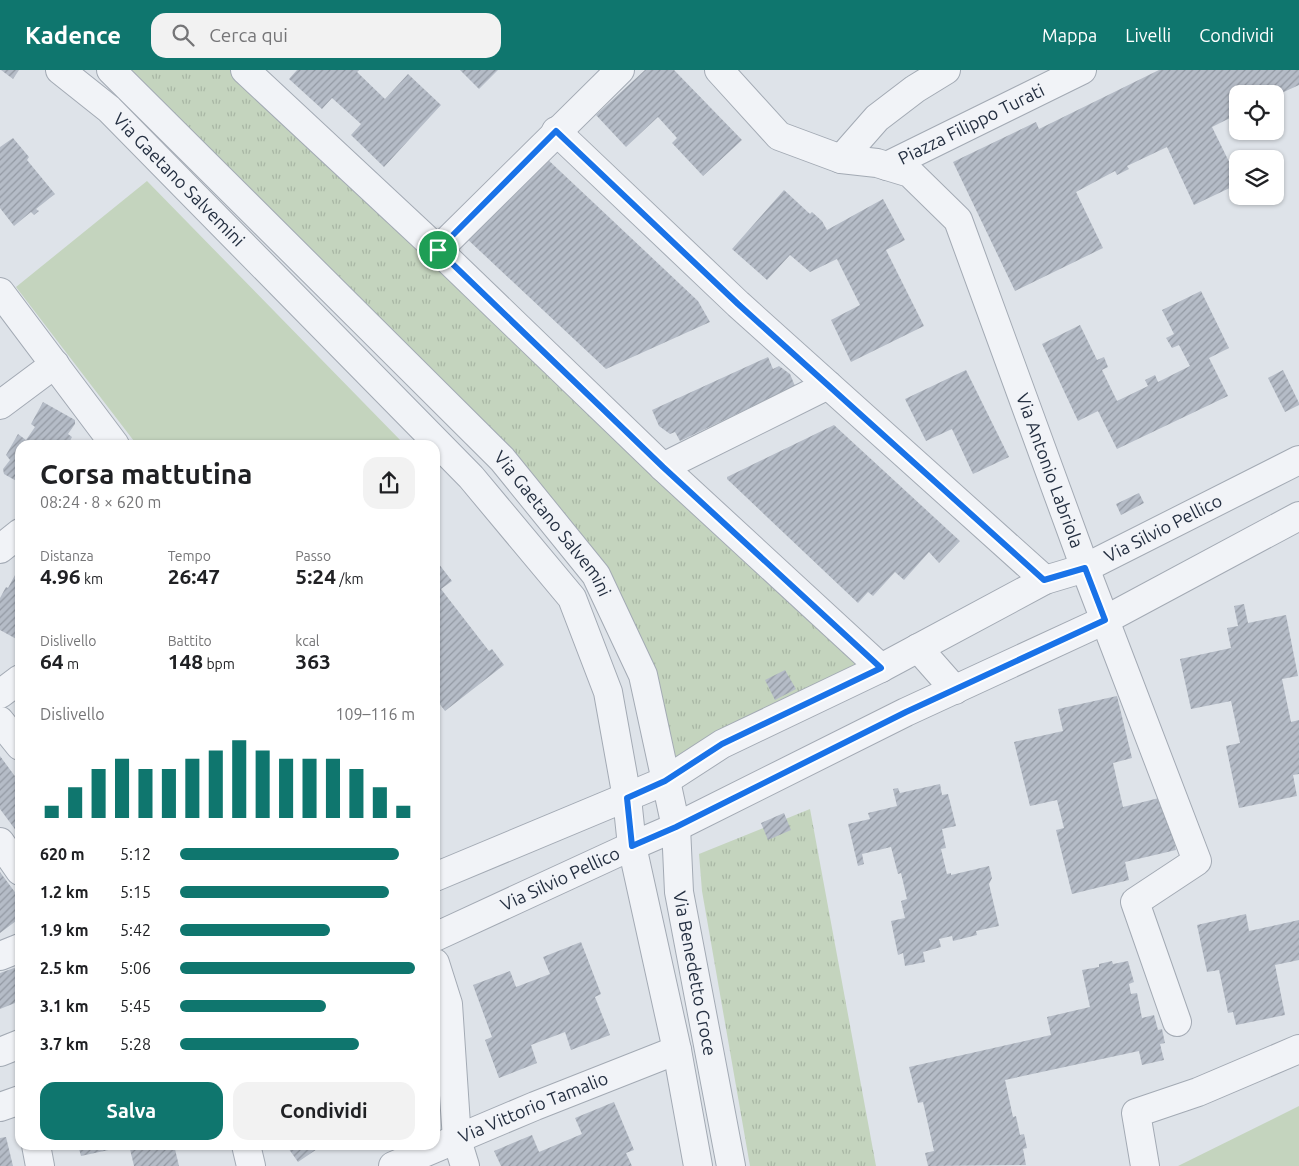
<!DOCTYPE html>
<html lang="it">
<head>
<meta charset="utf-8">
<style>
  body { margin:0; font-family:Ubuntu,sans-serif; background:#f2f2f2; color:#202124; height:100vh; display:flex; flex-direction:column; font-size:19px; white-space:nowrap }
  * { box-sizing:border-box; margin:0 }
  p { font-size:16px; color:#757577 }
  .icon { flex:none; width:28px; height:28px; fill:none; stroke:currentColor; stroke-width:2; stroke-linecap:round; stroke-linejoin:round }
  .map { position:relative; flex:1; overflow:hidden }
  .panel { position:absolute; left:15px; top:370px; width:425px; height:710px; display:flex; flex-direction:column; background:#fff; border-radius:15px; box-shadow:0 1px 4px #0004 }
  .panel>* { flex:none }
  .fabs { position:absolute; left:1229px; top:15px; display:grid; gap:10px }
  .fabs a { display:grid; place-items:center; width:55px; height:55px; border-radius:10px; background:#fff; box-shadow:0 1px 4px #0004; font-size:25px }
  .pin { position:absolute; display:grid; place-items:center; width:42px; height:42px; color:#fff; margin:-21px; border:2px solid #fff; border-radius:50%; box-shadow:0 1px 5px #0007 }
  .round { display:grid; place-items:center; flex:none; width:52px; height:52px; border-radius:15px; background:#f2f2f2 }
  .overview { display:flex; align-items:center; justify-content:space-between; height:85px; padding:0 25px }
  h1 { font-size:28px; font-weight:700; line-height:38px }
  .figures { display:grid; grid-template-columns:repeat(3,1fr); gap:8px; height:85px; padding:5px 25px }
  .figures div { display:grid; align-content:center }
  .figures b { font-size:21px; font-weight:700 }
  .figures small { font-size:14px; font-weight:400 }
  .figures p { font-size:14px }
  .chart { height:140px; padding:10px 25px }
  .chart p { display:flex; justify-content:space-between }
  .chart svg { width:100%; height:90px; margin-top:5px; stroke:#0f766e; stroke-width:6 }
  .button { display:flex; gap:10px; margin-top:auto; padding:10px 25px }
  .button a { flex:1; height:58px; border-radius:15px; background:#0f766e; color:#fff; font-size:20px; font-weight:700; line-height:58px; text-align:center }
  .button a+a { background:#f2f2f2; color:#202124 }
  ul { padding:0 25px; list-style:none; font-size:16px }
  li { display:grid; grid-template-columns:80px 60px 1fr; align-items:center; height:38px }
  li i { height:12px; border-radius:6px; background:#0f766e }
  header { display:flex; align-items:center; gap:30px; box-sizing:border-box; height:70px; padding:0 25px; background:#0f766e; color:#fff }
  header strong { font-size:24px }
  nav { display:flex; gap:28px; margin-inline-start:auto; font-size:18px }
  .search { width:350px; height:45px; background:#f2f2f2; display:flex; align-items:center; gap:12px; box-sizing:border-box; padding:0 18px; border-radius:15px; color:#757577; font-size:19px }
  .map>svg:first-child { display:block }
  .green { fill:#c4d4be }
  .park { fill:url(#park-tufts) }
  .building { fill:url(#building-hatch) }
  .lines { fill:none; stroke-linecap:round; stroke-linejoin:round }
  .minor-casing { stroke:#a3aab4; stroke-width:30 }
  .minor { stroke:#f1f3f7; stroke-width:28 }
  .route-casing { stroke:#fff; stroke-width:10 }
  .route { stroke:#1a73e8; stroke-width:6 }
  .labels { text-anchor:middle; stroke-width:4; stroke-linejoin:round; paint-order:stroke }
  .street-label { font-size:18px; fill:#253042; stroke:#eef2f7 }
</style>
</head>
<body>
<header>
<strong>Kadence</strong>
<div class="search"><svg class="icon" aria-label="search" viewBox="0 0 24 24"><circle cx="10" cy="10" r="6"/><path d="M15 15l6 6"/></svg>Cerca qui</div>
<nav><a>Mappa</a><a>Livelli</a><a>Condividi</a></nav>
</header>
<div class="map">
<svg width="1299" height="1096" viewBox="0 0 1299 1096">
  <defs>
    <pattern id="park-tufts" width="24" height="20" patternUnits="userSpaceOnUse" patternTransform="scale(1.25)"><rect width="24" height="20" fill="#c4d4be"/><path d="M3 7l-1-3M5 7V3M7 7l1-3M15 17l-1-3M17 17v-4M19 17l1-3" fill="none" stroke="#a8b6a4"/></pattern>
    <pattern id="building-hatch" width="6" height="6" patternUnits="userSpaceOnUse" patternTransform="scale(1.25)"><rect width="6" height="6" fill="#b5bcc7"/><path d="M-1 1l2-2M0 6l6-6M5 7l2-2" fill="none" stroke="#9399a3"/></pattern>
  </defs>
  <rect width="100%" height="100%" fill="#dee3e9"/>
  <path class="green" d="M 147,111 L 404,374 L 403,375 L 137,375 L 16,217 Z
    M 1299,1036 L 1299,1096 L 1178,1096 Z"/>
  <path class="park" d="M 127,0 L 231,0 L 865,595 L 677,692 L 656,609 L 605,498 Z
    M 810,739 L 876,1096 L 750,1096 L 702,821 L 699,784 Z"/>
  <path class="building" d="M 1,0 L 19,0 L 13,9 Z
    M 297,0 L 359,0 L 357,2 L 385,29 L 408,4 L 441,35 L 384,97 L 351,65 L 361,54 L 332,28 L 322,39 L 289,9 Z
    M 460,0 L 498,0 L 479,19 Z
    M 645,0 L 674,0 L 742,70 L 703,106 L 672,73 L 677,68 L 658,47 L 626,77 L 596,45 Z
    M 1159,0 L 1299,0 L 1299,15 L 1275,26 L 1275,24 L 1238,24 L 1238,44 L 1212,57 L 1238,110 L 1238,114 L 1194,135 L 1167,77 L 1127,96 L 1129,99 L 1117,105 L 1115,101 L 1076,122 L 1103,178 L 1015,221 L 953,92 L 1036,52 L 1039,59 Z
    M 13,68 L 29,87 L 27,90 L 55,124 L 36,139 L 39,141 L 34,145 L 31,142 L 14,156 L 0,138 L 0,77 Z
    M 544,86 L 698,231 L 710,252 L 606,299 L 465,167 Z
    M 784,120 L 810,144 L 812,142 L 822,151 L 827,160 L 883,129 L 905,170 L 886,180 L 924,256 L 851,292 L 831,250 L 860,235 L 837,189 L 810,202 L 790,185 L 767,210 L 732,179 Z
    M 1201,221 L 1229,278 L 1209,288 L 1228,326 L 1117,379 L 1098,341 L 1078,351 L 1042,274 L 1080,255 L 1097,290 L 1104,287 L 1108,297 L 1102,300 L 1117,331 L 1148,316 L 1145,310 L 1155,305 L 1158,312 L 1190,296 L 1179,275 L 1172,278 L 1166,268 L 1174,264 L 1162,240 Z
    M 768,287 L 773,299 L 779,296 L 790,304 L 795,316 L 680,371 L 675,362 L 670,364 L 659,356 L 652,340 Z
    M 966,300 L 1009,387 L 973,404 L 952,359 L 926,371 L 905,329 Z
    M 1283,300 L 1299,333 L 1299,335 L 1285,342 L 1268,308 Z
    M 43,332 L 75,350 L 75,354 L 68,364 L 72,367 L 68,375 L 20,375 L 20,413 L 4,404 L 3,399 L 10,390 L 6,385 L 18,364 L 26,370 L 35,357 L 31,354 Z
    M 834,355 L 960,471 L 939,493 L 929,482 L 904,510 L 895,502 L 873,526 L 868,522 L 858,533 L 727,409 L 727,407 Z
    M 1139,423 L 1144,433 L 1121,445 L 1116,434 Z
    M 435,489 L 452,511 L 441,519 L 489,581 L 492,579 L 504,595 L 445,641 L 435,628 Z
    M 15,505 L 20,507 L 20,571 L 0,560 L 0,528 L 6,517 L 8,518 Z
    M 1244,534 L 1248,553 L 1286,545 L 1298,606 L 1282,609 L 1291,652 L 1299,650 L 1299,704 L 1293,705 L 1297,726 L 1239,738 L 1226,676 L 1240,673 L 1231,631 L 1191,639 L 1180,589 L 1231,578 L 1227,558 L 1238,556 L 1234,536 Z
    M 785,600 L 796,619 L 775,630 L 765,610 Z
    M 1117,626 L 1132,688 L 1113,693 L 1123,737 L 1163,727 L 1176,780 L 1125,792 L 1129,810 L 1072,824 L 1056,760 L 1064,758 L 1057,730 L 1030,736 L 1014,672 L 1063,661 L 1058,639 Z
    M 0,686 L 20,713 L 20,766 L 0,739 Z
    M 940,714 L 942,725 L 948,724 L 956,756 L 942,759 L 946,778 L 941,779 L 947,804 L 951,803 L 951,805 L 989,796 L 992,808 L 989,814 L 999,856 L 976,861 L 977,865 L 953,871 L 952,866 L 939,869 L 941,877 L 923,882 L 925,892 L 905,896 L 903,883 L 898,885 L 891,851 L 905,848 L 901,831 L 907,829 L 901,803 L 898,804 L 891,777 L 862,784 L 864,794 L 858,796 L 848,754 L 870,749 L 868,743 L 897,736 L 893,719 L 898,718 L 900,723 Z
    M 784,743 L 791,760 L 768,770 L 761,753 Z
    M 0,802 L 20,829 L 20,848 L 0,863 Z
    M 1246,844 L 1249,861 L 1299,850 L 1299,890 L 1275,895 L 1285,945 L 1236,955 L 1233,942 L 1228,943 L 1219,900 L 1207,902 L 1197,855 Z
    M 581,872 L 601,924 L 595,927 L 610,965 L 571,980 L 565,962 L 531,975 L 537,993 L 499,1008 L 485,970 L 492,967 L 473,915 L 510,901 L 516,917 L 550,904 L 543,887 Z
    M 1112,891 L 1113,894 L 1128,891 L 1134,912 L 1129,914 L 1131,924 L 1137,923 L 1142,948 L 1154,945 L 1158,960 L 1162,959 L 1165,973 L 1160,974 L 1164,990 L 1142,995 L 1139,981 L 1005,1010 L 1013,1047 L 1016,1046 L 1020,1065 L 1024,1064 L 1027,1078 L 1023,1079 L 1026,1095 L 928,1096 L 925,1083 L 934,1081 L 923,1032 L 918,1033 L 909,997 L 1051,965 L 1047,947 L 1090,937 L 1082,900 L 1099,897 L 1099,894 Z
    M 17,897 L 20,906 L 20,931 L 0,939 L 0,903 Z
    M 435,1005 L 437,1005 L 437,1024 L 435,1024 Z
    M 614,1032 L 634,1080 L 626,1083 L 632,1096 L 501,1096 L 494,1081 L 532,1065 L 539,1082 L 582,1064 L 575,1048 Z
    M 6,1067 L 13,1096 L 0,1096 L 0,1068 Z
    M 78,1075 L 127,1075 L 127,1076 L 81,1086 Z
    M 129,1075 L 174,1075 L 179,1096 L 134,1096 Z
    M 286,1075 L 323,1075 L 298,1092 Z"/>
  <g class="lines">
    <g class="minor-casing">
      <g id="minor">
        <path id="s1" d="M 60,0 L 109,39 L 471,407 L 572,528 L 608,622 L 627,728 L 632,776 L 677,980 L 698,1096"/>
        <path id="s2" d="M 111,0 L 502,389 L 596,505 L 643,605 L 676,757 L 679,822 L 731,1096"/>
        <path d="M 245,0 L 438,180 L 663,397 L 881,598"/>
        <path id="s3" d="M 719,0 L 779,66 L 841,89 L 877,93 L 910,103 L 958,150 L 1085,498 L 1197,791 L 1135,832 L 1177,952"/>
        <path d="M 556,61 L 738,234 L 1045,510"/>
        <path d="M 841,89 L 877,48 L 915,19 L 946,0"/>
        <path id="s4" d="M 887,96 L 1082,0"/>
        <path d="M 438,180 L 620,0"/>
        <path d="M 0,222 L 115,375"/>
        <path d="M 0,335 L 55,294"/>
        <path d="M 663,397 L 828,315"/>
        <path d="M 0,479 L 20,463"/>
        <path d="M 918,578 L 955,620"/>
        <path d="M 0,624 L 20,609"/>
        <path d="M 0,651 L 20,676"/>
        <path d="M 0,772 L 20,801"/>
        <path id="s5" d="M 435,807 L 665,711 L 722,674 L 881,598 L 1045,510 L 1085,498 L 1299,390"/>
        <path id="s6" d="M 435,867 L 632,776 L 676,757 L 906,642 L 1105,550 L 1299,446"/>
        <path d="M 0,886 L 20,878"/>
        <path d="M 435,893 L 448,934 L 457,1070 L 465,1096"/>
        <path d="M 0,982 L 20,974"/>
        <path d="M 0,1037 L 20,1030"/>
        <path d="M 36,1075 L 40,1096"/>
        <path d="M 246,1075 L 251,1096"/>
        <path id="s7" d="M 393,1096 L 535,1036 L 677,980"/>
        <path d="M 1145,1096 L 1136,1043 L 1198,1022 L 1299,979"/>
      </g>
    </g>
    <use href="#minor" class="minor"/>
  </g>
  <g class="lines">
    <g class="route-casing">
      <path id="route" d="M 556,61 L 738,234 L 1044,510 L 1085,498 L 1105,550 L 906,642 L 676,757 L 632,776 L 627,728 L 665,711 L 722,674 L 881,598 L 663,397 L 438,180 Z"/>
    </g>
    <use href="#route" class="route"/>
  </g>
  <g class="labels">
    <g class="street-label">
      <text dy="6" stroke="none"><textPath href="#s4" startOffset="94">Piazza Filippo Turati</textPath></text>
      <text dy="6" stroke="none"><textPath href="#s1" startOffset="162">Via Gaetano Salvemini</textPath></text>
      <text dy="6" stroke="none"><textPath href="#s3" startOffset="560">Via Antonio Labriola</textPath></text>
      <text dy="6" stroke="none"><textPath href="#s2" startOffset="634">Via Gaetano Salvemini</textPath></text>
      <text dy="6" stroke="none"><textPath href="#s5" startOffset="809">Via Silvio Pellico</textPath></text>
      <text dy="6" stroke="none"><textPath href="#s6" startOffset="138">Via Silvio Pellico</textPath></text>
      <text dy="6" stroke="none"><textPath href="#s2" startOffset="1115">Via Benedetto Croce</textPath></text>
      <text dy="6" stroke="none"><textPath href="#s7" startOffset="152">Via Vittorio Tamalio</textPath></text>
    </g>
  </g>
</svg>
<div class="fabs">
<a><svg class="icon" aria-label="locate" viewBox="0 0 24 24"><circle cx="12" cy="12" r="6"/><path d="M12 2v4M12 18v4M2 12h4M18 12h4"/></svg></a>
<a><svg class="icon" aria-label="layers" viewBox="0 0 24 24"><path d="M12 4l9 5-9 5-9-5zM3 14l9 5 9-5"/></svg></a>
</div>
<div class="pin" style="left:438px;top:180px;background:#1e9e55"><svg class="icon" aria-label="arrive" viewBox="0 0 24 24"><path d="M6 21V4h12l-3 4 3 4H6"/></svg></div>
<section class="panel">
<div class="overview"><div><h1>Corsa mattutina</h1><p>08:24 · 8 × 620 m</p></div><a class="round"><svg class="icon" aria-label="share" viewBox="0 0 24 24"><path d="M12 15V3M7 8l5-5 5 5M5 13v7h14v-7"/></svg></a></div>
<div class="figures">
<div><p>Distanza</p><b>4.96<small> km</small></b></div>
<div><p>Tempo</p><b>26:47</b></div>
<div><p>Passo</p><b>5:24<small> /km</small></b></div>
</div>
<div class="figures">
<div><p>Dislivello</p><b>64<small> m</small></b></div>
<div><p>Battito</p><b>148<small> bpm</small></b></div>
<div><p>kcal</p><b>363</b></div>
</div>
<div class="chart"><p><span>Dislivello</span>109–116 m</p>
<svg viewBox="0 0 160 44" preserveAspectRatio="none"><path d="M5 44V38M15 44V29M25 44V20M35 44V15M45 44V20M55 44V20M65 44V15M75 44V11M85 44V6M95 44V11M105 44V15M115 44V15M125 44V15M135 44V20M145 44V29M155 44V38"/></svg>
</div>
<ul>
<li><b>620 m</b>5:12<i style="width:93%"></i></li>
<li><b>1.2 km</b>5:15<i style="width:89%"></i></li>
<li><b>1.9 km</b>5:42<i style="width:64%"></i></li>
<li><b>2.5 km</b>5:06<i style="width:100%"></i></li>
<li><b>3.1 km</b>5:45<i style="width:62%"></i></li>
<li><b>3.7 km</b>5:28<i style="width:76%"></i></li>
</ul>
<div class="button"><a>Salva</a><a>Condividi</a></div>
</section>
</div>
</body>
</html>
